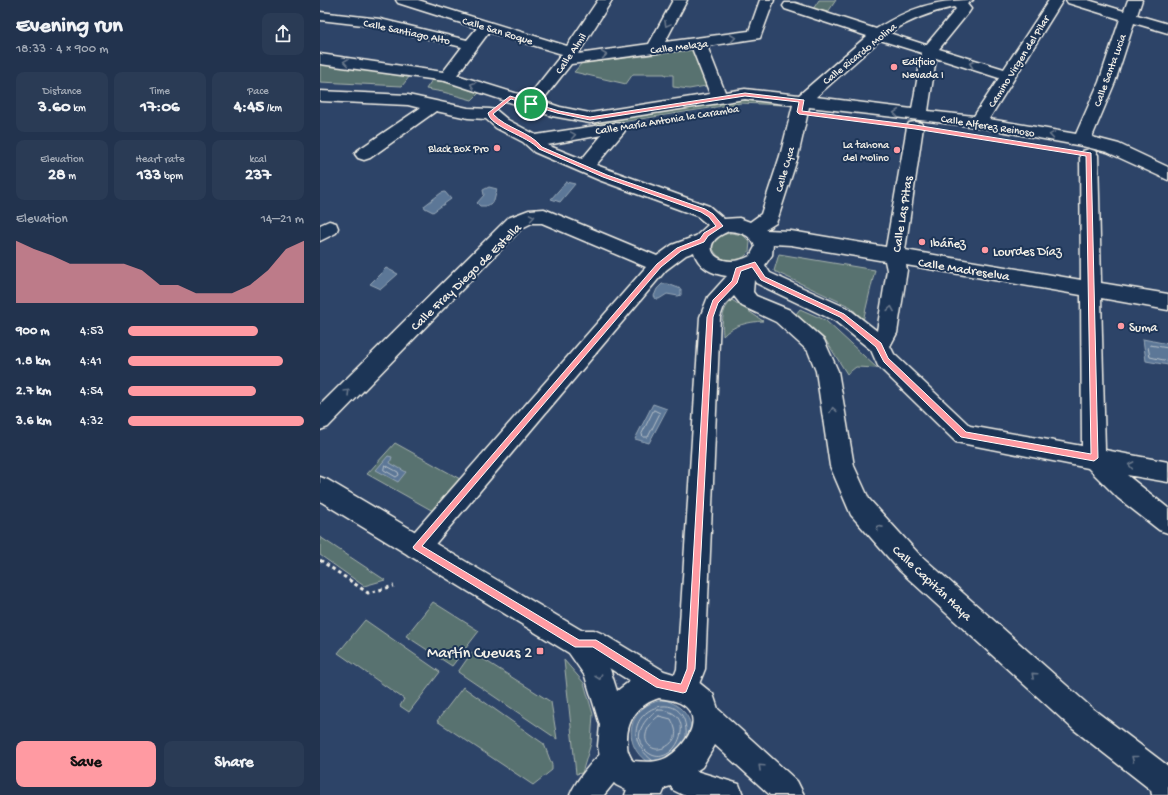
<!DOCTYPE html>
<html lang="en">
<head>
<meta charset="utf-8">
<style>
  body { margin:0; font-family:"Gochi Hand",sans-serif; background:#2a3b55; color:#f1f3f6; height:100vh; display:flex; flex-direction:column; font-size:15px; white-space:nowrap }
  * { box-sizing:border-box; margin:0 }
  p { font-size:13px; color:#a2aab6 }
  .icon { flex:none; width:22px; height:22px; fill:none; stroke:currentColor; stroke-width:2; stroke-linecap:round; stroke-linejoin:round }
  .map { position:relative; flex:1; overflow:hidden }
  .panel { display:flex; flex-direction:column; background:#22334e; width:320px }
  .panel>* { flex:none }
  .pin { position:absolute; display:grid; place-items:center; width:34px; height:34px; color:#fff; margin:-17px; border:2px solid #fff; border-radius:50%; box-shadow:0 1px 4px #0007 }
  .round { display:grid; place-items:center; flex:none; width:42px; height:42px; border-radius:8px; background:#2a3b55 }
  .head { display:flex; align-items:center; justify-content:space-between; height:68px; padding:0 16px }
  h1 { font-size:22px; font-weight:800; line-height:30px }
  .stats { display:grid; grid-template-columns:repeat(3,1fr); gap:6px; height:68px; padding:4px 16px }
  .stats div { display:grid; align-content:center; border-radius:8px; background:#2a3b55; text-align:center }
  .stats b { font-size:17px; font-weight:800 }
  .stats small { font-size:11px; font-weight:400 }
  .stats p { font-size:11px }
  .chart { height:112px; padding:8px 16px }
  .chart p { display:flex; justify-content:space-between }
  .chart svg { width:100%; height:72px; margin-top:4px; fill:#ff9aa2; opacity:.7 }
  .button { display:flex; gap:8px; margin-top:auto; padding:8px 16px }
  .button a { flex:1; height:46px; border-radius:8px; background:#ff9aa2; color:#111; font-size:16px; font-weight:800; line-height:46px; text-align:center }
  .button a+a { background:#2a3b55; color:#f1f3f6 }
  ul { padding:0 16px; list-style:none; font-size:13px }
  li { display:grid; grid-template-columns:64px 48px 1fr; align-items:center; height:30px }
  li i { height:10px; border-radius:5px; background:#ff9aa2 }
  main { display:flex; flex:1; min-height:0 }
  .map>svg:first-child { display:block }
  .green { fill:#59726f; stroke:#a6b2ac }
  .water { fill:#5b7797; stroke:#98a8b7 }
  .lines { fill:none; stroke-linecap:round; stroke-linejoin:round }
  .shore { stroke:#b7c0c8; stroke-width:1 }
  .minor-casing { stroke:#f4f1e8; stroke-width:3 }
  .major-casing { stroke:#f4f1e8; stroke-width:3 }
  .path { stroke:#f4f1e8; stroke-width:3; stroke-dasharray:3.5 3.5; stroke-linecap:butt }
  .minor { fill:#1d3557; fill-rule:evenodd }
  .major { fill:#1d3557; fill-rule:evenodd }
  .oneway { stroke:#68778a }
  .route { fill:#ff9aa2; stroke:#fff; fill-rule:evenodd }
  .poi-dot { fill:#ff9aa2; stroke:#1d3557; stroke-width:1.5 }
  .labels { text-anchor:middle; stroke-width:4; stroke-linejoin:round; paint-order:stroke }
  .far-street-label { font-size:11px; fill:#f4f1e8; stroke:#1d3557 }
  .far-poi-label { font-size:11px; fill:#f4f1e8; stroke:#1d3557; text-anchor:end }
  .street-label { font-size:13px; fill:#f4f1e8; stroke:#1d3557 }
  .poi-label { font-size:13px; fill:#f4f1e8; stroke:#1d3557; text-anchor:start }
  .near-poi-label { font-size:16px; fill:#f4f1e8; stroke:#1d3557; text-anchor:end }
</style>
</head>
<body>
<main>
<section class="panel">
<div class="head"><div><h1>Evening run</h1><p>18:33 · 4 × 900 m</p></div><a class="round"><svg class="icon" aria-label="share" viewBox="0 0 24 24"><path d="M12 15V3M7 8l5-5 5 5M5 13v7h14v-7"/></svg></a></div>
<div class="stats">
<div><p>Distance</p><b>3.60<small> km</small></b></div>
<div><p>Time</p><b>17:06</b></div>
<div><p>Pace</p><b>4:45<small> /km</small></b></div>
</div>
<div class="stats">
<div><p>Elevation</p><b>28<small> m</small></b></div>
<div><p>Heart rate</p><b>133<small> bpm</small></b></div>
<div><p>kcal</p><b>237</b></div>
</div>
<div class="chart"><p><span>Elevation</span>14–21 m</p>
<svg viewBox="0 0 160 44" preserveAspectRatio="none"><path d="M0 44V6L10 11L20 15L30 20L40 20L50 20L60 20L70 24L80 33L90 33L100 38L110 38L120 38L130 33L140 24L150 11L160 6V44z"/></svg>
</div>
<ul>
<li><b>900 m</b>4:53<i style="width:74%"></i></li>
<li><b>1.8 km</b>4:41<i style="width:88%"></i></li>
<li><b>2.7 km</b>4:54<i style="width:73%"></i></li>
<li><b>3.6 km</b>4:32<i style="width:100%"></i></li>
</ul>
<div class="button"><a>Save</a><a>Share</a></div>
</section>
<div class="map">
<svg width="848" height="795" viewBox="0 0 848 795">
  <rect width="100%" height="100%" fill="#2d4468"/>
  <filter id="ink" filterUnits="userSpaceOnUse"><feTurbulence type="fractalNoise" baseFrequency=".025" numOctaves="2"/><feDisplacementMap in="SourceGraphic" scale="8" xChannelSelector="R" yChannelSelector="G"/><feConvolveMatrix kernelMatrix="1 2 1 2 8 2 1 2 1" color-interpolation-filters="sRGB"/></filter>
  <g filter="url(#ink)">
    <path class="green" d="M 499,0 L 516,0 L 508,12 L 493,9 Z
      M 374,50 L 386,86 L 369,89 L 353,87 L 353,75 L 345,75 L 345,74 L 313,74 L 306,84 L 254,72 L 262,63 Z
      M 0,62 L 90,76 L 82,86 L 0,82 Z
      M 112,80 L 128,82 L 159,93 L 152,100 L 123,92 L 106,89 Z
      M 420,100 L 463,103 L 463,105 L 421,103 L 276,126 L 275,123 Z
      M 411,233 L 423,235 L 430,242 L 429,252 C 408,278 370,239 411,233 Z
      M 459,254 L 555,270 L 543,321 L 531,307 L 454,271 Z
      M 412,300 L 443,321 C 428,322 413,325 403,336 C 402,322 401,310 412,300 Z
      M 480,309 L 505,320 L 557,368 L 536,367 L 527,374 L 505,339 L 476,314 Z
      M 75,443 L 140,479 L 113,511 L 47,474 Z
      M 0,537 L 65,580 L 44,586 L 0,555 Z
      M 113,602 L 159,631 L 132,666 L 86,636 Z
      M 45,620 L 120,672 L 89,712 L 80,706 L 84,699 L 18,653 Z
      M 152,652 L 231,702 L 237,739 L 138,672 Z
      M 244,660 L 264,683 L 273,714 L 271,743 L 262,773 L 256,774 Z
      M 143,687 L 224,744 L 232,765 L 232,770 L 213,785 L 117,721 Z"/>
    <path class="water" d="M 246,182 L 255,184 L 240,202 L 231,199 Z
      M 169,187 L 177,189 L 174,201 L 167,206 L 160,206 L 157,203 L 164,195 L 163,190 Z
      M 125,192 L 131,199 L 113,212 L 105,208 L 104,206 L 121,193 Z
      M 66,268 L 78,274 L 61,289 L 50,284 Z
      M 342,284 L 348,284 L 361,289 L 361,295 L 358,296 L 347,294 L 339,299 L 336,299 L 334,296 L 337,289 Z
      M 823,339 L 848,344 L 848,365 L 826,361 Z
      M 333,404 L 347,409 L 329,443 L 315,439 Z
      M 68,456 L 72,457 L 70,463 L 86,472 L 78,482 L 56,470 Z
      M 345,700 C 361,705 375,719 370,737 C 368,744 363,751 360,757 L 332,765 C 298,746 308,703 345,700 Z"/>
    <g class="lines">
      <path class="shore" d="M 848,348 L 830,345 L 828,347 L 830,357 L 848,361
        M 334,410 L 340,413 L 328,437 L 323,437 L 322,434 Z
        M 65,465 L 78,472 L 79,475 L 76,477 L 64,470 Z
        M 338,710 C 342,710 347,710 350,712 C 377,722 350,773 326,751 C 311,737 324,718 338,710 Z
        M 339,716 L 351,719 C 354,725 357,731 355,737 C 352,745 339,753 331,747 C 319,739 330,721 339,716 Z
        M 333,761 C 279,718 371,674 366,738"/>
      <g class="minor-casing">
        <path id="minor" d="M 76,0 L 98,0 L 247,46 L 278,0 L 292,0 L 258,54 L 329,44 L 353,0 L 367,0 L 345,42 L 429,31 L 440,0 L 454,0 L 440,38 L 387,46 L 405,92 L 425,89 L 479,95 L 547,36 L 465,9 L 463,6 L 465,3 L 475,3 L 556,29 C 590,8 613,0 653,0 L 647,4 L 651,9 L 649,12 L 619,49 L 684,69 L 729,0 L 743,0 L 669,119 L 756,134 L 779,82 L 800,19 L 748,3 L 746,0 L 768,0 L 804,11 L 808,0 L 822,0 L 817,15 L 848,24 L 848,33 L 814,23 L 795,82 L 772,137 L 799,144 L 848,167 L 848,180 L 787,152 L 762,146 L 659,127 L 489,107 L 478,156 L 458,218 L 456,223 L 445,230 L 471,231 L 566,247 L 587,127 L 589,123 L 595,122 L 601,123 L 603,127 L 585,250 L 761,280 L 760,155 L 763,151 L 769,149 L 775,151 L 778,155 L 781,283 L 848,294 L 848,310 L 781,298 L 785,450 L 848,462 L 848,482 L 807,475 L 848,508 L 848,533 L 839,530 L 798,498 L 768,468 L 636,442 L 558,366 L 551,350 L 515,321 L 436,283 L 434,280 L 433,292 L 436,296 L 470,310 L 504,340 L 518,371 L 534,466 L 549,499 L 598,553 L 773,709 L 848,766 L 848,795 L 832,795 L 831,790 L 753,729 L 580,571 L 531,515 L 510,466 L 496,371 L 488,351 L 456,322 L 422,306 L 414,296 L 404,306 L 400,317 L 385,669 L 373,699 L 363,703 L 353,699 L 349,689 L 357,669 L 380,317 L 388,297 L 407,276 C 392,274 378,267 374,252 L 366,255 L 346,270 L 106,555 L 97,559 L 88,555 L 85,547 L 88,539 L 326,267 L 222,223 L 212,223 L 202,228 L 8,427 L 0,430 L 0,405 L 188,218 L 209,210 L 224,209 L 337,256 L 352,245 L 376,236 L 388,225 L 377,216 L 279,180 L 214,152 L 203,142 L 176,128 L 166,119 L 148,118 L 116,111 L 50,158 L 44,160 L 38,158 L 35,154 L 38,150 L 100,108 L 88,105 L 0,101 L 0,91 L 88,95 L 148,108 L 170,109 L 176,110 L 188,120 L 216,135 L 295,123 L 304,124 L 306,128 L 304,132 L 276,165 L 389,206 L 404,219 L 419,218 L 430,222 L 441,214 L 460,156 L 473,105 L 425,99 L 270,123 L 232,116 L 125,81 L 0,64 L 0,54 L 123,72 L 142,47 L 60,27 L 0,20 L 0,12 L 60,19 L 147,40 L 157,28 L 78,3 ZM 634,7 L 636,9 L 606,45 L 569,33 C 590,20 610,12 634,7 ZM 169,32 L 242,54 L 208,97 L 137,75 ZM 560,40 L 602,53 L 592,109 L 496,97 ZM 372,48 L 390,94 L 270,113 L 240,107 L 222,101 L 251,64 ZM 616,58 L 679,78 L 654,116 L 608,111 ZM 282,135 L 262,159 L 227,145 ZM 409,231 C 421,232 432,235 435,247 L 430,256 C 399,272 373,245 409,231 ZM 453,244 L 471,245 L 565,261 L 567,270 L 557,331 L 529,309 L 450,273 L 445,265 L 452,255 ZM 586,265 L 761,295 L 762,446 L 650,426 L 574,354 L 570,346 L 577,333 L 587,270 Z
          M 9,221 L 16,223 L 18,228 L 16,233 L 0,241 L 0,225 Z
          M 296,743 L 306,748 L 311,758 L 306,768 L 284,795 L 250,795 C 257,778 279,751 296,743 Z
          M 330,773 L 340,778 L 345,788 L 342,795 L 305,795 L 309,784 Z"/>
      </g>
      <g class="major-casing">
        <path id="major" d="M 0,477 L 8,480 L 261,630 L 274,630 L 283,634 L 344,671 L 377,681 L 393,694 L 398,709 L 477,781 L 484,795 L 450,795 L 395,745 L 382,767 L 376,771 L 419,784 L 423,795 L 363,795 L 353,790 L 351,786 L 331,792 L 306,790 L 296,785 L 288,777 L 280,757 L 278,746 L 280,725 L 265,676 L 249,653 L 0,501 ZM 289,668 L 310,681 L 297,691 L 290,669 ZM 339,698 C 345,699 354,700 360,703 C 387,717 365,747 346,758 C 336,763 324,762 313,761 C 307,755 307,748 307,740 C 307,719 319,704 339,698 Z"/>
      </g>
      <path class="path" d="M 0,560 L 48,593 L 74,586"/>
      <use href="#minor" class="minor"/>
      <use href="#major" class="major"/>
    </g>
    <defs><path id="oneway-chevron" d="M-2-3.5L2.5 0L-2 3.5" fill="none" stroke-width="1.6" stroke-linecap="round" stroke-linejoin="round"/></defs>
    <g class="oneway">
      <use href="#oneway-chevron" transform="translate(347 24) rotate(118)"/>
      <use href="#oneway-chevron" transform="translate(413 38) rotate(-8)"/>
      <use href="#oneway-chevron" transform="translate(284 55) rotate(-7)"/>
      <use href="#oneway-chevron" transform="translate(26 62) rotate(-172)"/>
      <use href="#oneway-chevron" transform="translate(652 64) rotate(-162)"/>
      <use href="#oneway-chevron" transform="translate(153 85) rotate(-162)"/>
      <use href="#oneway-chevron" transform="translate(576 113) rotate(-173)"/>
      <use href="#oneway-chevron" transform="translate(253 135) rotate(-9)"/>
      <use href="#oneway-chevron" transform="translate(732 135) rotate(-171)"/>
      <use href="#oneway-chevron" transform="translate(212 217) rotate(-10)"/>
      <use href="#oneway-chevron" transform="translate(571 309) rotate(-81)"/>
      <use href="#oneway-chevron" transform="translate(27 392) rotate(-45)"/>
      <use href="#oneway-chevron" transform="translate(513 410) rotate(-99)"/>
      <use href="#oneway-chevron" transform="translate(811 465) rotate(-169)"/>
      <use href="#oneway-chevron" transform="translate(559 528) rotate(-132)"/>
      <use href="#oneway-chevron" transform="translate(714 675) rotate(-138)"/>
      <use href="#oneway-chevron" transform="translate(279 677) rotate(71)"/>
      <use href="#oneway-chevron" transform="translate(814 758) rotate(-142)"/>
      <use href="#oneway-chevron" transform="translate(441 767) rotate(-137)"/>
    </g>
  </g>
  <path class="route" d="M 425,93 L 484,100 L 482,111 L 595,125 L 771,153 L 778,458 L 774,461 L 641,437 L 564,362 L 556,347 L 520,317 L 441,280 L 432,267 L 421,271 L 417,283 L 398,303 L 393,317 L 375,669 L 366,692 L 363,693 L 336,687 L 273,647 L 255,647 L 94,549 L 93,547 L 337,264 L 357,248 L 380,239 L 384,233 L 396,226 L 389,217 L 381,212 L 283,177 L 219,149 C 208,136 170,127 168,113 L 190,96 L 239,111 L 270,117 ZM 425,96 L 479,102 L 477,112 L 479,114 L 595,129 L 766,156 L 771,454 L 646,432 L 568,358 L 561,343 L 524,314 L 445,277 L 435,262 L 416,268 L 412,281 L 393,300 L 387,317 L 367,669 L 361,684 L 340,680 L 276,640 L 259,640 L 102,546 L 341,267 L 361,251 L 384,242 L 388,236 L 403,226 L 393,214 L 385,209 L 287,175 L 222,147 C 209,131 187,129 173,114 L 191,99 L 237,113 L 270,120 Z"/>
  <g class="poi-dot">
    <circle cx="574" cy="67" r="4"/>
    <circle cx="177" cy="148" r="4"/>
    <circle cx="577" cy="150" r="4"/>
    <circle cx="602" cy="242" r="4"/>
    <circle cx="665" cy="250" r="4"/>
    <circle cx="801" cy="326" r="4"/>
    <rect x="216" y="647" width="8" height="8" rx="2"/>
  </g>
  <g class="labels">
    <g class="far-street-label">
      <text transform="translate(178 30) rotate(17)" y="4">Calle San Roque</text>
      <text transform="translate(87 31) rotate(12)" y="4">Calle Santiago Alto</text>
      <text transform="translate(359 46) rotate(-7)" y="4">Calle Melaza</text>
      <text transform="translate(250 53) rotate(-56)" y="4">Calle Almil</text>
      <text transform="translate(539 53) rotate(-39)" y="4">Calle Ricardo Molina</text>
      <text transform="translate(698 61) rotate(-58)" y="4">Camino Virgen del Pilar</text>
      <text transform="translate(789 70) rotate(-70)" y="4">Calle Santa Lucia</text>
      <text transform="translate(347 119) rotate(-9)" y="4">Calle María Antonia la Caramba</text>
      <text transform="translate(668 125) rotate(9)" y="4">Calle Alferez Reinoso</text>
      <text transform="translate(464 169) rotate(-74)" y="4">Calle Cyca</text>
    </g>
    <g class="far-poi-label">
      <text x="582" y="65" text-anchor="start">Edificio<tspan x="582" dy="13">Nevada I</tspan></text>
      <text x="569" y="148">La tahona<tspan x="569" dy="13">del Molino</tspan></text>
      <text x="169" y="152">Black Box Pro</text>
    </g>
    <g class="street-label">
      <text transform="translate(581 214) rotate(-81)" y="5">Calle Las Pitas</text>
      <text transform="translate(644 268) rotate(9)" y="5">Calle Madreselva</text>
      <text transform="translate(145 276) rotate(-44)" y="5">Calle Fray Diego de Estella</text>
      <text transform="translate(613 582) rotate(43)" y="5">Calle Capitán Haya</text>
    </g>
    <g class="poi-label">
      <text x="610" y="247">Ibáñez</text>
      <text x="673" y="255">Lourdes Díaz</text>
      <text x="809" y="331">Suma</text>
    </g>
    <g class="near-poi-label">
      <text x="212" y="657">Martín Cuevas 2</text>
    </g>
  </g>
</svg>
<div class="pin" style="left:211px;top:104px;background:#1e9e55"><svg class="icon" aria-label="arrive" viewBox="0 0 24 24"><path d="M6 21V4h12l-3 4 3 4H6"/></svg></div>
</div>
</main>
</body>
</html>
